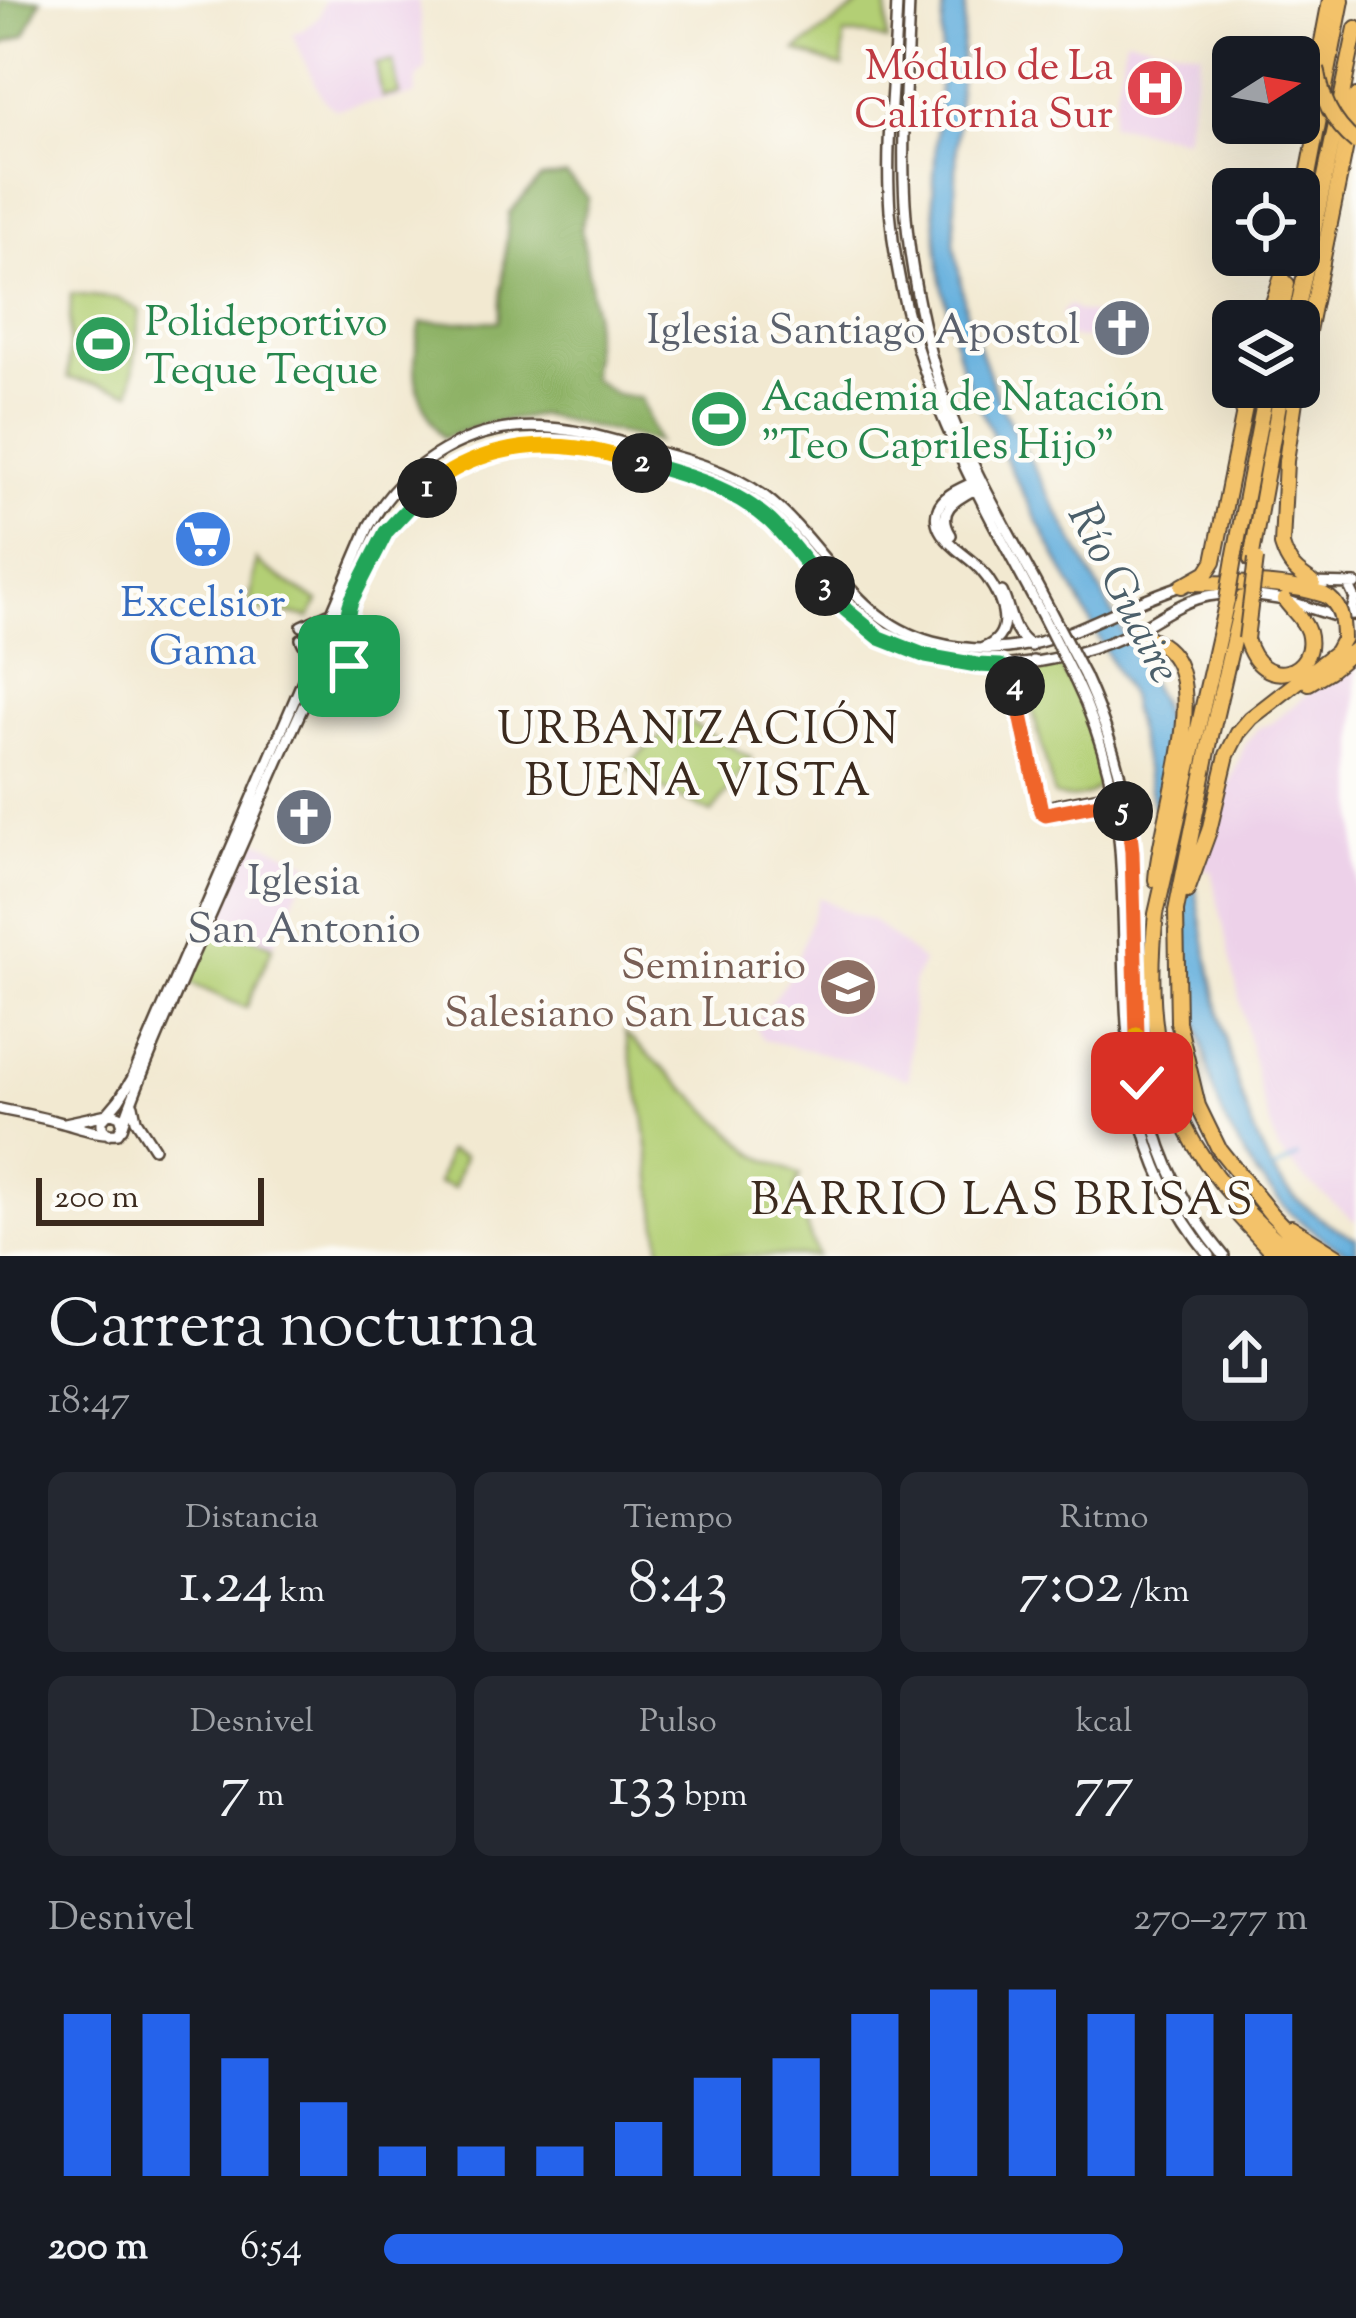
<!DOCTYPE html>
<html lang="es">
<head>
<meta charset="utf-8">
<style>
  body { margin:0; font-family:"Sorts Mill Goudy",serif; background:#242831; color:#f1f3f6; height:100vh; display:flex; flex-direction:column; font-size:45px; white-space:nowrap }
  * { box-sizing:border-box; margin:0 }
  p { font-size:39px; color:#9ea1a6 }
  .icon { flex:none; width:66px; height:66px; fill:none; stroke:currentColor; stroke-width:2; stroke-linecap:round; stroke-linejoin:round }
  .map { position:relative; height:1256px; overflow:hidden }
  .side { display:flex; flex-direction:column; background:#171b24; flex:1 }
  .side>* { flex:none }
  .needle { width:78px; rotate:79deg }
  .buttons { position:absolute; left:1212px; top:36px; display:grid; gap:24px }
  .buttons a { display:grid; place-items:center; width:108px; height:108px; border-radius:18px; background:#171b24; box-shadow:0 12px 48px #0002; font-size:60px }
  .scale { position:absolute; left:36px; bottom:30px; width:228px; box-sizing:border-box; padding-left:12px; border:6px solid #3b2a1e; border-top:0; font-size:33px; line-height:42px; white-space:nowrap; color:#3b2a1e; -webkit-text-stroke:9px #fdfcf7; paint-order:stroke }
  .pin { position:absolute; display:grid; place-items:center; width:102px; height:102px; color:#fff; margin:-51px; border-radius:24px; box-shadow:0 6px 18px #0006 }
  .km { position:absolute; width:60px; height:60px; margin:-30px; border-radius:50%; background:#222; color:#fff; font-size:33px; line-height:60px; text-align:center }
  .round { display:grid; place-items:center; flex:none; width:126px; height:126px; border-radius:18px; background:#242831 }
  .head { display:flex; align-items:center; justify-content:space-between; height:204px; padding:0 48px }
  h1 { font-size:66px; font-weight:600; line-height:90px }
  .stats { display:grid; grid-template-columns:repeat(3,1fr); gap:18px; height:204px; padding:12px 48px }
  .stats div { display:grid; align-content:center; border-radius:18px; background:#242831; text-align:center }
  .stats b { font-size:60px; font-weight:600 }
  .stats small { font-size:33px; font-weight:400 }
  .stats p { font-size:33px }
  .chart { height:336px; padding:24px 48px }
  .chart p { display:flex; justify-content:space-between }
  .chart svg { width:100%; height:216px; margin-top:12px; stroke:#2563eb; stroke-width:6 }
  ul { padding:0 48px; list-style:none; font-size:39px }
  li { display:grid; grid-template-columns:192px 144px 1fr; align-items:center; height:90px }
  li i { height:30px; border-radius:15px; background:#2563eb }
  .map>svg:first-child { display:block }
  .built { fill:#edd1e9 }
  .green { fill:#b3cf75; stroke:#777c4a; stroke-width:3 }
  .forest { fill:#8eb266; stroke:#646e42; stroke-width:3 }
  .water { fill:#64afdd; stroke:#506c7e; stroke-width:3 }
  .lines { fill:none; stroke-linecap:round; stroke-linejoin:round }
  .stream { stroke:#64afdd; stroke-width:3 }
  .tertiary-casing { stroke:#564739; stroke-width:14 }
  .motorway-casing { stroke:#564739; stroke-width:18 }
  .tertiary { stroke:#fff; stroke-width:9 }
  .motorway { stroke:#f3c26a; stroke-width:14 }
  .tertiary-bridge-casing { stroke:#564739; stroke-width:14; stroke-linecap:butt }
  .motorway-bridge-casing { stroke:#564739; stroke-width:18; stroke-linecap:butt }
  .tertiary-bridge { stroke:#fff; stroke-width:9 }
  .motorway-bridge { stroke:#f3c26a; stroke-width:14 }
  .split-1-casing { stroke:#fff; stroke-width:24 }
  .split-2-casing { stroke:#fff; stroke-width:24 }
  .split-3-casing { stroke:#fff; stroke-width:24 }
  .split-4-casing { stroke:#fff; stroke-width:24 }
  .split-5-casing { stroke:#fff; stroke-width:24 }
  .split-6-casing { stroke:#fff; stroke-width:24 }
  .split-7-casing { stroke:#fff; stroke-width:24 }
  .split-1 { stroke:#22a559; stroke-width:15 }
  .split-2 { stroke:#f5b400; stroke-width:15 }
  .split-3 { stroke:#22a559; stroke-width:15 }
  .split-4 { stroke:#22a559; stroke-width:15 }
  .split-5 { stroke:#f0652b; stroke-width:15 }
  .split-6 { stroke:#f0652b; stroke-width:15 }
  .split-7 { stroke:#f5b400; stroke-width:15 }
  .labels { text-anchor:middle; stroke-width:9; stroke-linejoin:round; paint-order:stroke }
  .health-label { font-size:42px; fill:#be3a42; stroke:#fdfcf7; text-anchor:end }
  .leisure-label { font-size:42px; fill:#27864d; stroke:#fdfcf7; text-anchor:start }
  .worship-label { font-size:42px; fill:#5b616d; stroke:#fdfcf7; text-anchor:end }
  .shop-label { font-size:42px; fill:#366cbe; stroke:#fdfcf7 }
  .education-label { font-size:42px; fill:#785e54; stroke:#fdfcf7; text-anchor:end }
  .water-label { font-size:45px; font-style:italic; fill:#4b5f6a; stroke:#fdfcf7 }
  .neighbourhood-label { font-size:45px; letter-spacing:3px; fill:#3b2a1e; stroke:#fdfcf7 }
</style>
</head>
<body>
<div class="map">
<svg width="1356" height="1256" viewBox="0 0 1356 1256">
  <rect width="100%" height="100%" fill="#fdfcf7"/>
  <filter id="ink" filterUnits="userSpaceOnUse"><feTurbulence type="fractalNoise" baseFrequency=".00833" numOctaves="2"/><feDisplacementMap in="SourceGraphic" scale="24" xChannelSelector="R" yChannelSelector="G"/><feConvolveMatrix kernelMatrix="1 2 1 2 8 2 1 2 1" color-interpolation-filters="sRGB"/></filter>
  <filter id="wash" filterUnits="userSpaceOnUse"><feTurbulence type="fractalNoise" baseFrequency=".004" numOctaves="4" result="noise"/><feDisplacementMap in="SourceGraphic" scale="48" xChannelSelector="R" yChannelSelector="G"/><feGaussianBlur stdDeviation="2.7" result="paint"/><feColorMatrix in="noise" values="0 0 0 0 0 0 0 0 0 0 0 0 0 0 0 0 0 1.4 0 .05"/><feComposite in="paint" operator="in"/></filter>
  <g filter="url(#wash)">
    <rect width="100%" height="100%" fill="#f2e9d1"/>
    <path class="built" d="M 324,0 L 418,0 L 426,68 L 416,80 L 415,95 L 335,109 L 323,99 L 292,33 L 304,30 L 319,17 Z
      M 1126,38 L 1201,52 L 1185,138 L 1110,124 Z
      M 1069,305 L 1077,311 L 1098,315 L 1094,339 L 1069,337 L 1061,313 Z
      M 1356,654 L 1356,1222 L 1305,1179 L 1278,1150 L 1262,1100 L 1211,870 L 1203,869 L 1227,789 L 1245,745 L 1258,728 L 1272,723 Z
      M 251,837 L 310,863 L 273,946 L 215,920 Z
      M 819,897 L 848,912 L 872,920 L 923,962 L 913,983 L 909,1079 L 822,1053 L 764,1040 L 758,1033 L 756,1024 L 760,1017 L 792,973 Z"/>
    <path class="green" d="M 866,0 L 887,0 L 887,41 L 866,35 L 844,35 L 843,68 L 796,51 Z
      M 393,61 L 399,94 L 382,97 L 376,64 Z
      M 71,294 L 120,299 L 140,311 L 131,392 L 68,378 Z
      M 256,560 C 266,572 302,591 318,601 L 310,618 L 280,612 L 249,610 Z
      M 1057,661 C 1072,686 1126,772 1091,793 C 1079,799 1065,800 1054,795 L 1029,695 L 1033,670 L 1043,664 Z
      M 682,718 L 751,758 L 712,813 L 641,779 L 627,765 Z
      M 215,920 L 273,946 L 246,1008 L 188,982 Z
      M 625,1033 L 758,1156 L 800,1175 L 794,1191 L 817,1256 L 666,1256 L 661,1250 L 644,1115 Z
      M 448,1151 L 464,1156 L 454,1188 L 438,1183 Z"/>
    <path class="forest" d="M 0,0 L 41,0 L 25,35 L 0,45 Z
      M 566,175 L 588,198 L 581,228 L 594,310 L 591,378 L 615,394 L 641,398 L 657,442 L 541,415 L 484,424 L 443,438 C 414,397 409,372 421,323 L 499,321 L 509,213 L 541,178 Z"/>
    <path class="water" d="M 944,0 L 966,0 L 958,107 L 954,243 L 966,311 L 999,402 L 1159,700 L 1167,730 C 1180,806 1194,882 1208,957 C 1222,1027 1236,1097 1267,1161 C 1284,1195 1322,1223 1356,1238 L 1356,1256 L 1328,1242 L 1291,1214 L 1256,1174 L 1227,1126 L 1213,1090 L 1197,1019 L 1189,965 L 1129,696 L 1001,451 L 970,388 L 958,356 L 940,275 L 933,196 Z"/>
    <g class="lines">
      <path class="stream" d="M 1274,1170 L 1297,1157"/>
    </g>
  </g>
  <g filter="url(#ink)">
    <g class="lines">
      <g class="tertiary-casing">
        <path id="tertiary" d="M 897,0 C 895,70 885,142 890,211 C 902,364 971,482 1041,613
          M 909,0 C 907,67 901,136 905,203 C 909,267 926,351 949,410 C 976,478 1015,543 1049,608
          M 976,481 C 963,488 943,494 938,509 C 934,518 938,529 944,536 C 953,549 969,557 980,569 C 999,590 1021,634 983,648
          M 951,535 C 934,508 959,498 979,487
          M 1307,583 L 1356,584
          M 1348,584 L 1355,599 L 1352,611 L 1348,615
          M 1002,592 C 1012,613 1010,632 1031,646
          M 1251,595 L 1285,600 L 1335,616 L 1356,615
          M 347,613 L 351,649 L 364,670
          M 302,626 L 328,614
          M 301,639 L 312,661
          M 1000,666 L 1010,674 L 1016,688 L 1041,811 L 1046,814 L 1098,804 L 1113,793
          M 320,670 L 332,665 L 361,669
          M 1084,675 C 1107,726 1125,778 1130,834 C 1147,994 1110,1120 1224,1256
          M 1075,680 C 1101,733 1116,790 1120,849 C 1131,996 1107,1132 1210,1256
          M 1024,701 L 1023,679 L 1033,661
          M 1043,800 L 1045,807 L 1109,794
          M 133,1105 L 136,1120 L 154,1148
          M 0,1109 C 20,1113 40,1117 59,1122 C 79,1127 97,1135 118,1133 L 123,1125 L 120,1116 L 112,1113 L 65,1123
          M 122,1128 C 140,1074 165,1021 187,968 C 217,902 246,835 275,769 C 298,716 323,664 347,612 C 359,585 371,555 388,531 C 403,509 423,488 446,474 C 508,434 572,446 639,462 C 662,468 686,474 709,483 C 731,493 752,505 770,522 C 810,559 834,610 883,639 C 908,654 941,659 970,664 C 1016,671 1087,654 1129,634 C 1164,617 1186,594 1228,594
          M 108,1134 L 102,1128 L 102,1120 L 119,1100 L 132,1079 L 369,526 C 405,461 474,421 549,428 C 580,430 608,439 638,447 C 682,458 727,469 764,496 C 826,543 852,621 933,642 C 1037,669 1091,614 1184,585"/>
      </g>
      <g class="motorway-casing">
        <path id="motorway" d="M 1317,68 L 1330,0
          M 1299,222 L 1342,0
          M 1267,321 L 1289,255
          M 1280,321 L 1287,284
          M 1295,321 L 1356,28
          M 1299,375 L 1356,96
          M 1297,387 L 1286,461 L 1282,545 C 1288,565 1296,572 1313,583
          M 1234,559 L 1267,387
          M 1251,560 L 1282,387
          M 1192,583 C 1235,584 1283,581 1324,595
          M 1182,586 L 1207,572 L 1214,561 L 1249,387
          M 1243,598 L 1211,736 L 1176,911 L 1178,1022 L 1198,1106 L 1219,1149 L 1271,1214 L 1301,1245 L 1318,1256
          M 1227,600 L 1156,914 C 1139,1064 1178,1162 1296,1256
          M 1132,632 C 1148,637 1163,642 1173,656 C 1206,702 1159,825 1156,880
          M 1246,639 C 1262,695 1319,673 1308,632 C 1304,619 1292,610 1285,600
          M 1309,683 L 1329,671 L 1356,649
          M 1187,891 L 1209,831 L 1227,755 L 1238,733 L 1251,718 L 1336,652 L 1343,639
          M 1239,1216 L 1276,1256
          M 1291,1227 L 1337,1256"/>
      </g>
      <use href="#tertiary" class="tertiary"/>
      <use href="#motorway" class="motorway"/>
      <g class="tertiary-bridge-casing">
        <path id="tertiary-bridge" d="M 1049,608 L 1084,675
          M 1041,613 L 1075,680"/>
      </g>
      <g class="motorway-bridge-casing">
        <path id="motorway-bridge" d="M 1317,68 C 1322,98 1331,122 1356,142
          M 1324,595 C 1341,603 1343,621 1343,639
          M 1227,600 L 1234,559
          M 1246,639 L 1256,559"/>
      </g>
      <use href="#tertiary-bridge" class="tertiary-bridge"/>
      <use href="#motorway-bridge" class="motorway-bridge"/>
    </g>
  </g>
  <g class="lines" filter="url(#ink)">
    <g class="split-1-casing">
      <path id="split-1" d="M 349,666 L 364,670 C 349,649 342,624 352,599 L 386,532 L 427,488"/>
    </g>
    <g class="split-2-casing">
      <path id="split-2" d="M 427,488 C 469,453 524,441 578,448 C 599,450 621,458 642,463"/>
    </g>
    <g class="split-3-casing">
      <path id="split-3" d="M 642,463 C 687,475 735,489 770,521 C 790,540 806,565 825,586"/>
    </g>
    <g class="split-4-casing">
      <path id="split-4" d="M 825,586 L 846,610 L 880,638 L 926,656 L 977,665 L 1000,666 L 1010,674 L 1015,686"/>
    </g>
    <g class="split-5-casing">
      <path id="split-5" d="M 1015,686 L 1041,811 L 1046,814 L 1098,804 L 1113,793 L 1119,800 L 1123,811"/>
    </g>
    <g class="split-6-casing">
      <path id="split-6" d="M 1123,811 L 1129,823 L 1132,852 L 1137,1035"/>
    </g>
    <g class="split-7-casing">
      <path id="split-7" d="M 1137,1035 L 1142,1083"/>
    </g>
    <use href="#split-1" class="split-1"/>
    <use href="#split-2" class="split-2"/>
    <use href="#split-3" class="split-3"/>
    <use href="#split-4" class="split-4"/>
    <use href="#split-5" class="split-5"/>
    <use href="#split-6" class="split-6"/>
    <use href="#split-7" class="split-7"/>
  </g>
  <defs>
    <g id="hospital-disc" transform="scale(3)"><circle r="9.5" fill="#e0444e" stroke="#fdfcf7"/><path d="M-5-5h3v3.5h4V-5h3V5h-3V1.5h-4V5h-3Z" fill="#fff"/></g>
    <g id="church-disc" transform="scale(3)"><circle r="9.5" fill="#6b7280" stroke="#fdfcf7"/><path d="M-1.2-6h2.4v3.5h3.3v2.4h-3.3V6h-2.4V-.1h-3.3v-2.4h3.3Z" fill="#fff"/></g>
    <g id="stadium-disc" transform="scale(3)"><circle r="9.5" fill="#2e9e5b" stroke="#fdfcf7"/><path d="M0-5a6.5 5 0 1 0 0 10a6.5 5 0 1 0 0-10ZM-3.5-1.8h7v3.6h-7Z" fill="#fff"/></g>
    <g id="supermarket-disc" transform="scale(3)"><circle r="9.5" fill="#3f7fe0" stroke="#fdfcf7"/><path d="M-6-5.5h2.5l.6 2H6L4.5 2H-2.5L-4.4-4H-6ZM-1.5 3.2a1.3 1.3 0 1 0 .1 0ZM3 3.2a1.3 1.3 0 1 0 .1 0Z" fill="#fff"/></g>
    <g id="university-disc" transform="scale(3)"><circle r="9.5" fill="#8d6e63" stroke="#fdfcf7"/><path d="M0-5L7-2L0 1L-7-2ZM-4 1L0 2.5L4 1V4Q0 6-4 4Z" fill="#fff"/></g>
  </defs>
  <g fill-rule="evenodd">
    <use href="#hospital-disc" x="1155" y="88"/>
    <use href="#church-disc" x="1122" y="328"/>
    <use href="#stadium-disc" x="103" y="344"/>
    <use href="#stadium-disc" x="719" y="419"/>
    <use href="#supermarket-disc" x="203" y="539"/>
    <use href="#church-disc" x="304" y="817"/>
    <use href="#university-disc" x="848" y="987"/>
  </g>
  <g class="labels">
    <g class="health-label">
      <text x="1113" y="79">Módulo de La<tspan x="1113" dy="48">California Sur</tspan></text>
    </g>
    <g class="leisure-label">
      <text x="145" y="335">Polideportivo<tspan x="145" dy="48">Teque Teque</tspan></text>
      <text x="761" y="410">Academia de Natación<tspan x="761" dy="48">"Teo Capriles Hijo"</tspan></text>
    </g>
    <g class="worship-label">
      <text x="1080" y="343">Iglesia Santiago Apostol</text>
      <text x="304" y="894" text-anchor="middle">Iglesia<tspan x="304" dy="48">San Antonio</tspan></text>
    </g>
    <g class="shop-label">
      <text x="203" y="616">Excelsior<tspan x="203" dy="48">Gama</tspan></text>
    </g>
    <g class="education-label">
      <text x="806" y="978">Seminario<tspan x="806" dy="48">Salesiano San Lucas</tspan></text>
    </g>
    <g class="water-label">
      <text transform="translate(1126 592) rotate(63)" y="16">Río Guaire</text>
    </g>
    <g class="neighbourhood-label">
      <text x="699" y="743">URBANIZACIÓN<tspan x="699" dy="52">BUENA VISTA</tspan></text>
      <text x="1003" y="1214">BARRIO LAS BRISAS</text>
    </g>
  </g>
</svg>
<div class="buttons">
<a><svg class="needle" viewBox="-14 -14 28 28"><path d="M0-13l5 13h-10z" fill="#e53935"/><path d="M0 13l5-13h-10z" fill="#9ea1a6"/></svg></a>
<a><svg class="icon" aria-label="locate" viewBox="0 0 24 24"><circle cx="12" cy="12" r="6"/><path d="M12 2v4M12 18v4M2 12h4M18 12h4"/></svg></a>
<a><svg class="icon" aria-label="layers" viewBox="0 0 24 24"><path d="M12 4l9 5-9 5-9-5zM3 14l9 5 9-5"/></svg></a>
</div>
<div class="scale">200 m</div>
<div class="pin" style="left:349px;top:666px;background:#1e9e55"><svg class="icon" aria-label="arrive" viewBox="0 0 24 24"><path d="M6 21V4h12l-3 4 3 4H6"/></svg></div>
<div class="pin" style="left:1142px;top:1083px;background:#d93025"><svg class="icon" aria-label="check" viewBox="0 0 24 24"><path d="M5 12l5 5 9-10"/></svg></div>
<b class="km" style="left:427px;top:488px">1</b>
<b class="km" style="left:642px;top:463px">2</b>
<b class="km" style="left:825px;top:586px">3</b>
<b class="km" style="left:1015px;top:686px">4</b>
<b class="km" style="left:1123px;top:811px">5</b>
</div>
<section class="side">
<div class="head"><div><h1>Carrera nocturna</h1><p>18:47</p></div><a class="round"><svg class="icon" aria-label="share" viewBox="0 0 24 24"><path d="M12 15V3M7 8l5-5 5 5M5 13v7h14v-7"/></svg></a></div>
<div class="stats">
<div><p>Distancia</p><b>1.24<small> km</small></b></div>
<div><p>Tiempo</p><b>8:43</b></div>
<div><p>Ritmo</p><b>7:02<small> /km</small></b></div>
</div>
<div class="stats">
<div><p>Desnivel</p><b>7<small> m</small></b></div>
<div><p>Pulso</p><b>133<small> bpm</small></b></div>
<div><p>kcal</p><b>77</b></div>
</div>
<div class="chart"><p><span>Desnivel</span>270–277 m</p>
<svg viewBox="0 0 160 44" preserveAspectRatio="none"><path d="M5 44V11M15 44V11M25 44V20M35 44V29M45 44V38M55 44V38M65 44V38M75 44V33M85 44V24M95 44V20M105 44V11M115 44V6M125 44V6M135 44V11M145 44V11M155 44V11"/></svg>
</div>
<ul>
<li><b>200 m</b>6:54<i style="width:80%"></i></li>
</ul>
</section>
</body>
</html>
